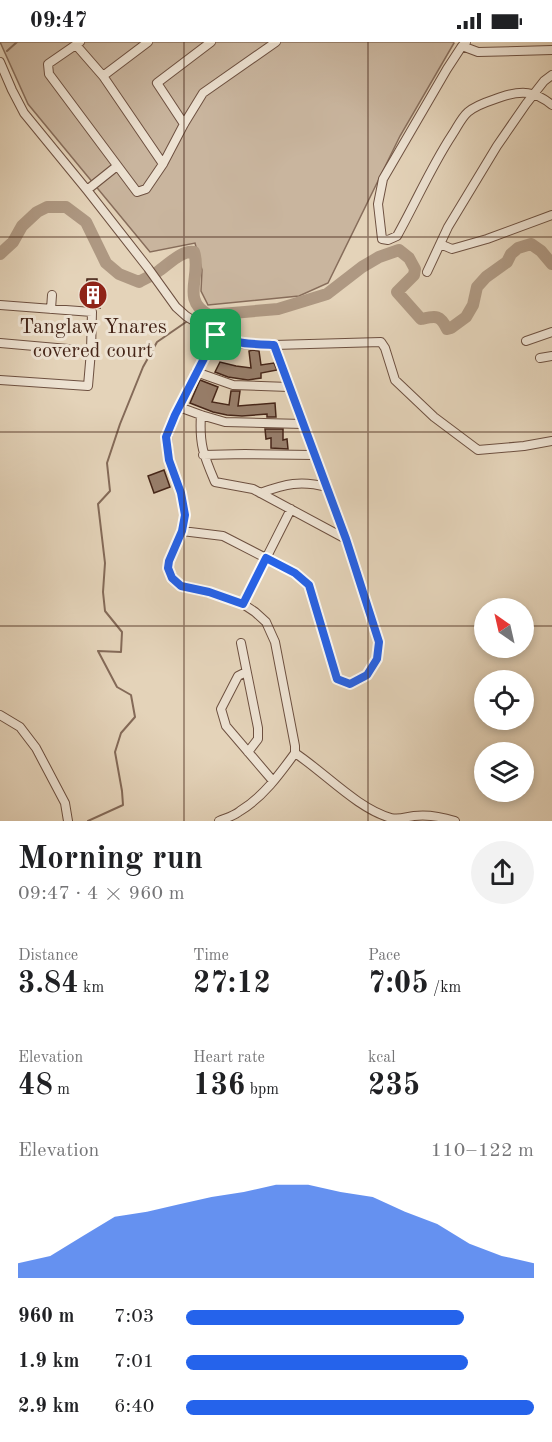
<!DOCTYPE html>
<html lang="en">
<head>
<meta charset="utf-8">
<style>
  body { margin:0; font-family:"Old Standard TT",serif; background:#f2f2f2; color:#202124; height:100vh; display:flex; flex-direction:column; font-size:22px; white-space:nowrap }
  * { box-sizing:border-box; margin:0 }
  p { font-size:20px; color:#757577 }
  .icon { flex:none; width:33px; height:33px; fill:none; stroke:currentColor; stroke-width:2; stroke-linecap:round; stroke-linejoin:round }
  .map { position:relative; height:779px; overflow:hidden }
  .sheet { display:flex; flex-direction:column; background:#fff; flex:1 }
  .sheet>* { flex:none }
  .needle { width:39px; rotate:326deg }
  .tools { position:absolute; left:474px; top:556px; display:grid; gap:12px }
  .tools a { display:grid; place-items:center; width:60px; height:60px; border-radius:50%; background:#fff; box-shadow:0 3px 9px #0003; font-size:30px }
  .pin { position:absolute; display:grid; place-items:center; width:51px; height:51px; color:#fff; margin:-26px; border-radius:12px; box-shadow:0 3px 9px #0006 }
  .round { display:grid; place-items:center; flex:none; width:63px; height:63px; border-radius:32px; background:#f2f2f2 }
  .summary { display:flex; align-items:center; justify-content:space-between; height:102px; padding:0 18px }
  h1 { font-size:33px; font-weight:700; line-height:45px }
  .metrics { display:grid; grid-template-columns:repeat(3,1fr); gap:9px; height:102px; padding:6px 18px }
  .metrics div { display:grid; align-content:center }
  .metrics b { font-size:30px; font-weight:700 }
  .metrics small { font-size:16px; font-weight:400 }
  .metrics p { font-size:16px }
  .chart { height:168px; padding:12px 18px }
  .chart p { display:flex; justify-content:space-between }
  .chart svg { width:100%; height:108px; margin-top:6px; fill:#2563eb; opacity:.7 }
  ul { padding:0 18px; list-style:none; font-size:20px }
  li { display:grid; grid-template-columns:96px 72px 1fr; align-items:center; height:45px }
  li i { height:15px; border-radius:8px; background:#2563eb }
  .status { display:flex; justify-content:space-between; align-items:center; height:42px; padding:0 30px; background:#fff; direction:ltr }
  .status svg { height:16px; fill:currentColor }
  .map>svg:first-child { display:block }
  .green { fill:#c9b59e; stroke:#876d5b; stroke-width:1.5 }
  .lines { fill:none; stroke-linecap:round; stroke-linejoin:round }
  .stream { stroke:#846a58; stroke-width:2 }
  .river { stroke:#ae9882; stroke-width:12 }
  .building { fill:#987f6c; stroke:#452518; stroke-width:1.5 }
  .minor-casing { stroke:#6d5040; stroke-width:10 }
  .minor { stroke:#ede2d2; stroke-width:8 }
  .route-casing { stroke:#fff; stroke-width:12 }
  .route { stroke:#2563eb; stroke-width:8 }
  .grid { fill:none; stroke:#452518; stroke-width:1.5; stroke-opacity:0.55 }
  .labels { text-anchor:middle; stroke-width:6; stroke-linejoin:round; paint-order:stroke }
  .poi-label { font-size:21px; fill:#452518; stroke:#ede2d2 }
</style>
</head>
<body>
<div class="status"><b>09:47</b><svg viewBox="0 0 49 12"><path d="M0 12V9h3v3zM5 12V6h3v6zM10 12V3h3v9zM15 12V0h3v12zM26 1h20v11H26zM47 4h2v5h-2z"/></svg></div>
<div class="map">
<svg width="552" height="779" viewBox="0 0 552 779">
  <rect width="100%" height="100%" fill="#e4d3b9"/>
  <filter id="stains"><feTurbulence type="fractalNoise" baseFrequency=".00333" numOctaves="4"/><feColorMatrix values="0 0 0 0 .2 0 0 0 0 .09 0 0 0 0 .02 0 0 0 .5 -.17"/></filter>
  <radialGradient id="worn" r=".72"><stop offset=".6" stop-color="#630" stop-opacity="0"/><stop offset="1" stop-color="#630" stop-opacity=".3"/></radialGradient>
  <path class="green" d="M 0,0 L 453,0 L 454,1 L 400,94 L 328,241 L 299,254 L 208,263 L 201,249 L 202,228 L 195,201 L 150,210 L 28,62 Z"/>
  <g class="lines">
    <path class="stream" d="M 7,9 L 17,0
      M 193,275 L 201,269
      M 88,779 L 123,763 L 122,749 L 115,710 L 121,691 L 135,675 L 131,653 L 117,645 L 98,609 L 121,610 L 122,590 L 105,569 L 103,550 L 105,521 L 98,462 L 110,449 L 107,421 L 120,382 L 143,325 L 157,300 L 189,278"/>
    <path class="river" d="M 0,212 L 13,200 L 22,184 L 37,170 L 47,165 L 66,165 L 86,180 L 106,221 L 119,232 L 139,240 C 146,236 154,233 160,228 C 170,221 182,208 194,210 C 202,234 180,258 209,273 L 278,267 L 327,252 L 362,225 L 379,215 L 399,208 L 409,216 L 415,227 L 414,233 L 397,250 L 421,277 C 435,274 440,272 447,287 L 451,286 L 466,275 L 473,263 L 477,245 L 486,235 L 507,220 L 511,212 L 518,206 L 531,202 L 541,209 L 552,222"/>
  </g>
  <path class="building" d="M 87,237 L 97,237 L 97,241 L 101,242 L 100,266 L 85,263 Z
    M 253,308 L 259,309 L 261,323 L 274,321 L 277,328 L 261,331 L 261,336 L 248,338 L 228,335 L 215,330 L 220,320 L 236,324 L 251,326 L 249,309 Z
    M 200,338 L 218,345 L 212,360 L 229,363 L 231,349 L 240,349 L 238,364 L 275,361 L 276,375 L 267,375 L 267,372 L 242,374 L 227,373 L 213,370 L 190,361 Z
    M 265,387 L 283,387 L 283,398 L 287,397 L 288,407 L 271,406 L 271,396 L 266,397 Z
    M 164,428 L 170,445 L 154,451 L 148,434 Z"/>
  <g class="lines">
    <g class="minor-casing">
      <path id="minor" d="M 80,0 L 48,22 L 49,32 L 137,150 L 146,147 L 163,122 L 184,82 L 203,51 L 276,0
        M 466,0 L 462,4 L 447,27 L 383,137 L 378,162 L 382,197 L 388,198 L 397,194 C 416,160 431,125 452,93 C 457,86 461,76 468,70 C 477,62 490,59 501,55 C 522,48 535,49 552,63
        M 76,3 L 103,34 L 163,122
        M 462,4 L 478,10 L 552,8
        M 0,20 L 12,48 L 24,71 L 87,148 L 148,226 L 176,265 L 186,274 L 216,293 L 227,298 L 242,302 L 274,303 L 381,300 L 385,306 L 395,338 L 434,375 L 478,408 L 524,404 L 552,399
        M 103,34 L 148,0
        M 184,82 L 157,41 L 211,0
        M 87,148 L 117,124
        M 440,202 L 452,207 L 487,197 L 552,173
        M 427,230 L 448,185 L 497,104 L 526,62 L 544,39 L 552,33
        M 0,263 L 92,270 L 91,309 L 88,344 L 0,338
        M 51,267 L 52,253
        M 216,293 L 175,373 L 167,395 L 169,418 L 181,451 L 185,473 L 182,489 L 169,519 L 168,527 L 173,536 L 181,544 L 209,550 L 243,562 L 255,570 L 266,580 L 275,600 L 295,704 L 295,711 C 279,733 263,755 240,769 C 234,774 226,776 219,779
        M 526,299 L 552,290
        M 0,301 L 91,309
        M 540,316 L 552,314
        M 196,330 L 233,343 L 289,345
        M 179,365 L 201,373 L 225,380 L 303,382
        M 201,373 C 199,403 204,414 215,440 L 253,447 L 346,497
        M 203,413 L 245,412 L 314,413
        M 260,451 C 286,442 300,438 327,445
        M 182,489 L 223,494 L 295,531 L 309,543 L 337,637 L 350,642 L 367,633 L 377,617 L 379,600 L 346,497 L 274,303
        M 243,562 L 291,467
        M 241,601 L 258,686 L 258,697 L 248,710
        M 246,630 L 238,634 L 221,667 L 226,684 L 273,739
        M 0,673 L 20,685 L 36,706 L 65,761 L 68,779
        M 295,711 C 324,730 358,767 391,776 C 399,778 406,775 414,774 C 428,772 442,775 455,779"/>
    </g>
    <use href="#minor" class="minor"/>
  </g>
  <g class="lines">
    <g class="route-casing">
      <path id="route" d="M 216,293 C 236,302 252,302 274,303 L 346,497 L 379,600 L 377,617 L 367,633 L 350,642 L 337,637 L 309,543 L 295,531 L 266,516 L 243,562 L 209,550 L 181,544 L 172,536 L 168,526 L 169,519 L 182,489 L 185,473 L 181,451 L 169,418 L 166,395 L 175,373 Z"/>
    </g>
    <use href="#route" class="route"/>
  </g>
  <path class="grid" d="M 184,0 L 184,779M 368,0 L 368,779M 0,195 L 552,195M 0,390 L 552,390M 0,584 L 484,584M 524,584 L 552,584"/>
  <defs>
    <g id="building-disc" transform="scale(1.5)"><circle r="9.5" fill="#8f2418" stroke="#ede2d2"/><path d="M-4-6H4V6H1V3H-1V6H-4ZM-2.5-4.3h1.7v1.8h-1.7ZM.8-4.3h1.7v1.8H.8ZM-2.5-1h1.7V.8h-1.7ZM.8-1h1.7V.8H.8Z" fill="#fff"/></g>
  </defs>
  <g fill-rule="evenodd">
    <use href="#building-disc" x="93" y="253"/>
  </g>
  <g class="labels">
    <g class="poi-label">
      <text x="93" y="291">Tanglaw Ynares<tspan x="93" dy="24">covered court</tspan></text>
    </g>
  </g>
  <rect width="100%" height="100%" filter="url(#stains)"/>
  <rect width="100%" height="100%" fill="url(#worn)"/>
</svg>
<div class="tools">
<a><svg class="needle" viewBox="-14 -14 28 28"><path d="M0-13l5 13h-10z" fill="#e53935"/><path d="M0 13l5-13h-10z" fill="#757577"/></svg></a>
<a><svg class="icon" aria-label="locate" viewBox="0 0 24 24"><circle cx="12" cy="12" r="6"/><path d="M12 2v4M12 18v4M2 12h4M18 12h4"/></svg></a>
<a><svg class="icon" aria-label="layers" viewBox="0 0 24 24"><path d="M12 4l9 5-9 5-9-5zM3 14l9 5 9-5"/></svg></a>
</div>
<div class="pin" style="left:216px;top:293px;background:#1e9e55"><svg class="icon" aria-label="arrive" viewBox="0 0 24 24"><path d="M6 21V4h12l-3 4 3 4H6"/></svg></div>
</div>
<section class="sheet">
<div class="summary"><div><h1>Morning run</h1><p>09:47 · 4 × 960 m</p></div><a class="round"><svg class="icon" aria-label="share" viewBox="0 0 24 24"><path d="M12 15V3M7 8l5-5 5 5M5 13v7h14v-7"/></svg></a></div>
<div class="metrics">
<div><p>Distance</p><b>3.84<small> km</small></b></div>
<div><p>Time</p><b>27:12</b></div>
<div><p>Pace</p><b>7:05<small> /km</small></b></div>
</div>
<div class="metrics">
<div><p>Elevation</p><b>48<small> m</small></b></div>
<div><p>Heart rate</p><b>136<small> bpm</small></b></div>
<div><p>kcal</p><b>235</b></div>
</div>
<div class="chart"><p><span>Elevation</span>110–122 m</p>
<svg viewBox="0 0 160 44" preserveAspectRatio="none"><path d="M0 44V38L10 35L20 27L30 19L40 17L50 14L60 11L70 9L80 6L90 6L100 9L110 11L120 17L130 22L140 30L150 35L160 38V44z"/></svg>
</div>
<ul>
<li><b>960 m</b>7:03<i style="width:80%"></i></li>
<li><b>1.9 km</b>7:01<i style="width:81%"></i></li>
<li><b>2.9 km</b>6:40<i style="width:100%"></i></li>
</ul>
</section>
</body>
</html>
